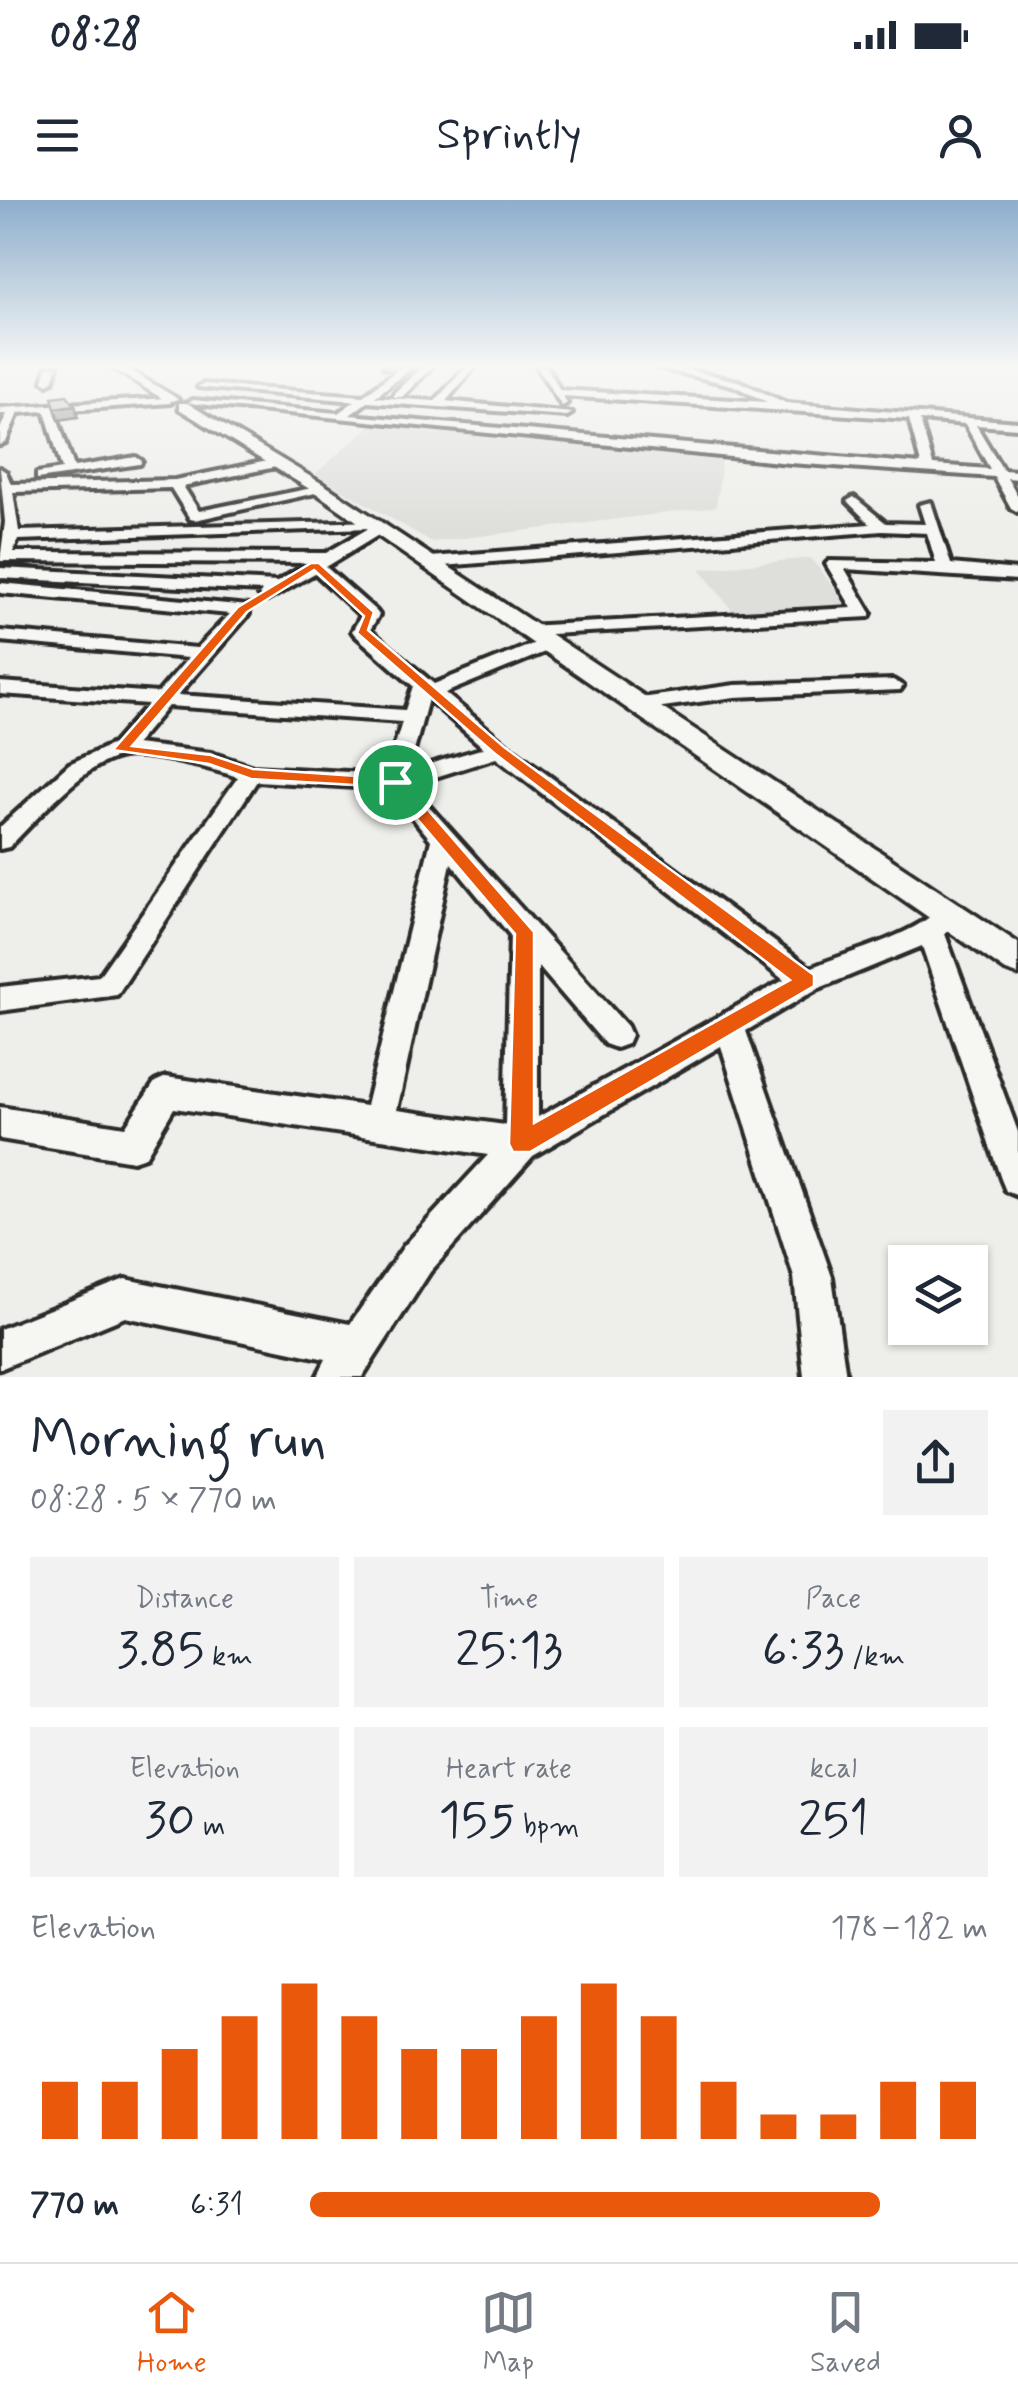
<!DOCTYPE html>
<html lang="en">
<head>
<meta charset="utf-8">
<style>
  body { margin:0; font-family:Mynerve,sans-serif; background:#f2f2f3; color:#1f2937; height:100vh; display:flex; flex-direction:column; font-size:38px; white-space:nowrap }
  * { box-sizing:border-box; margin:0 }
  p { font-size:32px; color:#747a83 }
  .icon { flex:none; width:55px; height:55px; fill:none; stroke:currentColor; stroke-width:2; stroke-linecap:round; stroke-linejoin:round }
  .map { position:relative; height:1177px; overflow:hidden }
  .drawer { display:flex; flex-direction:column; background:#fff; flex:1 }
  .drawer>* { flex:none }
  .controls { position:absolute; left:888px; top:1045px; display:grid; gap:20px }
  .controls a { display:grid; place-items:center; width:100px; height:100px; border-radius:0px; background:#fff; box-shadow:0 2px 8px #0004; font-size:50px }
  .pin { position:absolute; display:grid; place-items:center; width:85px; height:85px; color:#fff; margin:-42px; border:5px solid #fff; border-radius:50%; box-shadow:0 2px 10px #0007 }
  .round { display:grid; place-items:center; flex:none; width:105px; height:105px; border-radius:0px; background:#f2f2f3 }
  .overview { display:flex; align-items:center; justify-content:space-between; height:170px; padding:0 30px }
  h1 { font-size:55px; font-weight:600; line-height:75px }
  .stats { display:grid; grid-template-columns:repeat(3,1fr); gap:15px; height:170px; padding:10px 30px }
  .stats div { display:grid; align-content:center; border-radius:0px; background:#f2f2f3; text-align:center }
  .stats b { font-size:50px; font-weight:600 }
  .stats small { font-size:28px; font-weight:400 }
  .stats p { font-size:28px }
  .chart { height:280px; padding:20px 30px }
  .chart p { display:flex; justify-content:space-between }
  .chart svg { width:100%; height:180px; margin-top:10px; stroke:#ea580c; stroke-width:6 }
  ul { padding:0 30px; list-style:none; font-size:32px }
  li { display:grid; grid-template-columns:160px 120px 1fr; align-items:center; height:75px }
  li i { height:25px; border-radius:12px; background:#ea580c }
  .status { display:flex; justify-content:space-between; align-items:center; height:70px; padding:0 50px; background:#fff; direction:ltr }
  .status svg { height:28px; fill:currentColor }
  header { display:flex; justify-content:space-between; align-items:center; height:130px; padding:0 30px; background:#fff; font-size:45px; font-weight:600 }
  .tabs { display:flex; justify-content:space-around; align-items:center; height:140px; border-top:2px solid #e0e1e3; background:#fff; font-size:28px; color:#747a83 }
  .tabs a { display:grid; justify-items:center; gap:5px }
  .tabs .active { color:#ea580c }
  .map>svg:first-child { display:block }
  .built { fill:#dededb }
  .lines { fill:none; stroke-linecap:round; stroke-linejoin:round }
  .minor-casing { stroke:#2b2b2b; stroke-width:8 }
  .major-casing { stroke:#2b2b2b; stroke-width:7 }
  .minor { fill:#f6f6f2; fill-rule:evenodd }
  .major { fill:#f6f6f2; fill-rule:evenodd }
  .shaded-wall { fill:#828280; stroke:#2b2b2b; stroke-width:2.5 }
  .building { fill:#babab7; stroke:#2b2b2b; stroke-width:2.5 }
  .route { fill:#ea580c; stroke:#fff; stroke-width:2.5; fill-rule:evenodd }
</style>
</head>
<body>
<div class="status"><b>08:28</b><svg viewBox="0 0 49 12"><path d="M0 12V9h3v3zM5 12V6h3v6zM10 12V3h3v9zM15 12V0h3v12zM26 1h20v11H26zM47 4h2v5h-2z"/></svg></div>
<header><svg class="icon" aria-label="menu" viewBox="0 0 24 24"><path d="M4 6h16M4 12h16M4 18h16"/></svg>Sprintly<svg class="icon" aria-label="person" viewBox="0 0 24 24"><circle cx="12" cy="8" r="4"/><path d="M4 21q1-7 8-7t8 7"/></svg></header>
<div class="map">
<svg width="1018" height="1177" viewBox="0 0 1018 1177">
  <rect width="100%" height="100%" fill="#eeeeea"/>
  <filter id="ink" filterUnits="userSpaceOnUse"><feTurbulence type="fractalNoise" baseFrequency=".01" numOctaves="2"/><feDisplacementMap in="SourceGraphic" scale="20" xChannelSelector="R" yChannelSelector="G"/><feConvolveMatrix kernelMatrix="1 2 1 2 8 2 1 2 1" color-interpolation-filters="sRGB"/></filter>
  <g filter="url(#ink)">
    <path class="built" d="M 374,222 L 722,258 L 716,307 L 432,342 L 315,274 Z
      M 811,358 L 848,406 L 734,413 L 700,369 Z"/>
    <g class="lines">
      <g class="minor-casing">
        <path id="minor" d="M 47,167 L 57,167 L 53,181 L 48,184 L 43,181 Z
          M 384,167 L 411,168 L 375,197 L 435,201 L 466,167 L 475,167 L 446,201 L 572,213 L 567,216 L 367,202 L 350,215 L 921,264 L 909,219 L 563,196 L 567,203 L 562,206 L 537,167 L 547,167 L 560,190 L 767,202 L 732,185 L 656,167 L 674,167 L 738,181 L 786,203 L 1018,222 L 1018,228 L 976,225 L 1003,270 L 1018,271 L 1018,279 L 1007,278 L 1018,297 L 1018,312 L 1011,308 L 994,277 L 790,263 L 188,203 L 193,200 L 338,213 L 355,201 L 198,187 L 203,184 L 363,196 L 397,170 ZM 920,220 L 965,224 L 990,269 L 933,265 Z
          M 422,167 L 432,167 L 402,197 L 394,197 L 394,193 Z
          M 167,198 L 171,203 L 55,211 L 74,267 L 136,257 L 142,261 L 140,264 L 37,279 L 37,273 L 62,269 L 45,211 L 18,213 L 6,242 L 0,245 L 0,229 L 7,214 L 0,214 L 0,208 Z
          M 277,259 L 281,260 L 281,266 L 183,286 L 199,311 L 322,286 L 329,290 L 195,320 L 190,319 L 171,288 L 13,292 L 19,331 L 378,321 L 385,325 L 385,331 L 326,367 L 376,411 L 379,415 L 370,430 L 434,484 L 545,439 L 557,439 L 557,447 L 445,493 L 507,545 L 810,768 C 846,753 888,743 921,723 C 936,714 944,700 962,706 L 966,713 L 945,734 L 1018,932 L 1018,996 L 1006,991 L 1001,979 L 922,746 L 817,789 L 746,831 L 832,1077 L 846,1177 L 804,1177 L 794,1077 L 721,846 L 533,956 L 430,1072 L 362,1177 L 317,1177 L 326,1159 L 125,1117 L 0,1169 L 0,1129 L 125,1079 L 350,1124 L 404,1046 L 488,955 L 174,908 L 145,957 L 133,961 L 0,939 L 0,907 L 125,927 L 155,882 L 166,877 L 366,906 L 431,640 L 389,589 L 257,581 L 117,795 L 0,811 L 0,787 L 99,776 L 238,577 C 215,569 146,552 123,556 C 83,563 38,619 9,647 L 0,649 L 0,627 L 69,564 L 113,544 L 148,504 L 0,494 L 0,482 L 158,493 L 188,458 L 0,441 L 0,431 L 197,448 L 230,414 L 0,393 L 0,383 L 249,406 L 249,414 L 178,495 L 405,510 L 413,486 L 355,435 L 352,431 L 361,416 L 315,373 L 267,400 L 259,395 L 262,391 L 0,378 L 0,368 L 277,382 L 309,363 L 0,361 L 5,322 L 0,268 L 6,272 L 11,284 L 175,280 ZM 369,328 L 326,353 L 13,352 L 18,340 ZM 428,499 L 484,548 L 409,570 ZM 168,506 L 402,522 L 386,574 L 253,567 L 211,553 L 136,544 ZM 496,558 L 784,780 L 538,917 L 538,766 L 605,844 L 616,848 L 627,844 L 631,835 L 627,826 L 410,585 ZM 451,663 L 510,735 L 505,925 L 397,910 Z
          M 854,297 L 886,323 L 925,324 L 919,305 L 931,302 L 951,364 L 1018,370 L 1018,380 L 845,369 L 871,413 L 869,417 L 532,435 L 523,430 L 526,426 L 852,408 L 826,364 L 829,361 L 936,363 L 927,333 L 882,331 L 430,367 L 422,362 L 430,357 L 870,324 L 847,301 Z
          M 893,480 L 903,486 L 900,490 L 735,497 L 641,510 L 631,504 L 641,498 L 735,485 Z"/>
      </g>
      <g class="major-casing">
        <path id="major" d="M 111,167 L 125,167 L 178,199 L 168,202 Z
          M 179,203 L 187,203 L 328,287 L 1018,743 L 1018,775 L 1006,771 L 316,293 L 179,209 Z"/>
      </g>
      <use href="#minor" class="minor"/>
      <use href="#major" class="major"/>
    </g>
    <path class="shaded-wall" d="M 75,205 L 78,217 L 59,220 L 55,208 Z"/>
    <path class="building" d="M 67,195 L 75,205 L 55,208 L 52,197 Z"/>
  </g>
  <linearGradient id="sky" x2="0" y2="1"><stop stop-color="#8daecc"/><stop offset="0.5" stop-color="#f7f7f6"/><stop offset="1" stop-color="#f7f7f6" stop-opacity="0"/></linearGradient>
  <rect width="1018" height="332" fill="url(#sky)"/>
  <path class="route" d="M 311,363 L 319,363 L 374,412 L 368,430 L 504,547 L 814,775 L 814,786 L 530,952 L 513,952 L 509,944 L 515,734 L 390,587 L 251,579 L 209,564 L 113,550 L 238,407 ZM 314,370 L 364,416 L 357,433 L 494,553 L 790,780 L 534,923 L 534,732 L 401,579 L 253,569 L 211,555 L 132,546 L 247,412 Z"/>
</svg>
<div class="controls">
<a><svg class="icon" aria-label="layers" viewBox="0 0 24 24"><path d="M12 4l9 5-9 5-9-5zM3 14l9 5 9-5"/></svg></a>
</div>
<div class="pin" style="left:395px;top:582px;background:#1e9e55"><svg class="icon" aria-label="arrive" viewBox="0 0 24 24"><path d="M6 21V4h12l-3 4 3 4H6"/></svg></div>
</div>
<section class="drawer">
<div class="overview"><div><h1>Morning run</h1><p>08:28 · 5 × 770 m</p></div><a class="round"><svg class="icon" aria-label="share" viewBox="0 0 24 24"><path d="M12 15V3M7 8l5-5 5 5M5 13v7h14v-7"/></svg></a></div>
<div class="stats">
<div><p>Distance</p><b>3.85<small> km</small></b></div>
<div><p>Time</p><b>25:13</b></div>
<div><p>Pace</p><b>6:33<small> /km</small></b></div>
</div>
<div class="stats">
<div><p>Elevation</p><b>30<small> m</small></b></div>
<div><p>Heart rate</p><b>155<small> bpm</small></b></div>
<div><p>kcal</p><b>251</b></div>
</div>
<div class="chart"><p><span>Elevation</span>178–182 m</p>
<svg viewBox="0 0 160 44" preserveAspectRatio="none"><path d="M5 44V30M15 44V30M25 44V22M35 44V14M45 44V6M55 44V14M65 44V22M75 44V22M85 44V14M95 44V6M105 44V14M115 44V30M125 44V38M135 44V38M145 44V30M155 44V30"/></svg>
</div>
<ul>
<li><b>770 m</b>6:31<i style="width:84%"></i></li>
</ul>
</section>
<nav class="tabs">
<a class="active"><svg class="icon" aria-label="home" viewBox="0 0 24 24"><path d="M3 11l9-7 9 7M6 9v11h12V9"/></svg>Home</a>
<a><svg class="icon" aria-label="map" viewBox="0 0 24 24"><path d="M3 6l6-2 6 2 6-2v14l-6 2-6-2-6 2zM9 4v14M15 6v14"/></svg>Map</a>
<a><svg class="icon" aria-label="saved" viewBox="0 0 24 24"><path d="M7 4h10v16l-5-4-5 4z"/></svg>Saved</a>
</nav>
</body>
</html>
